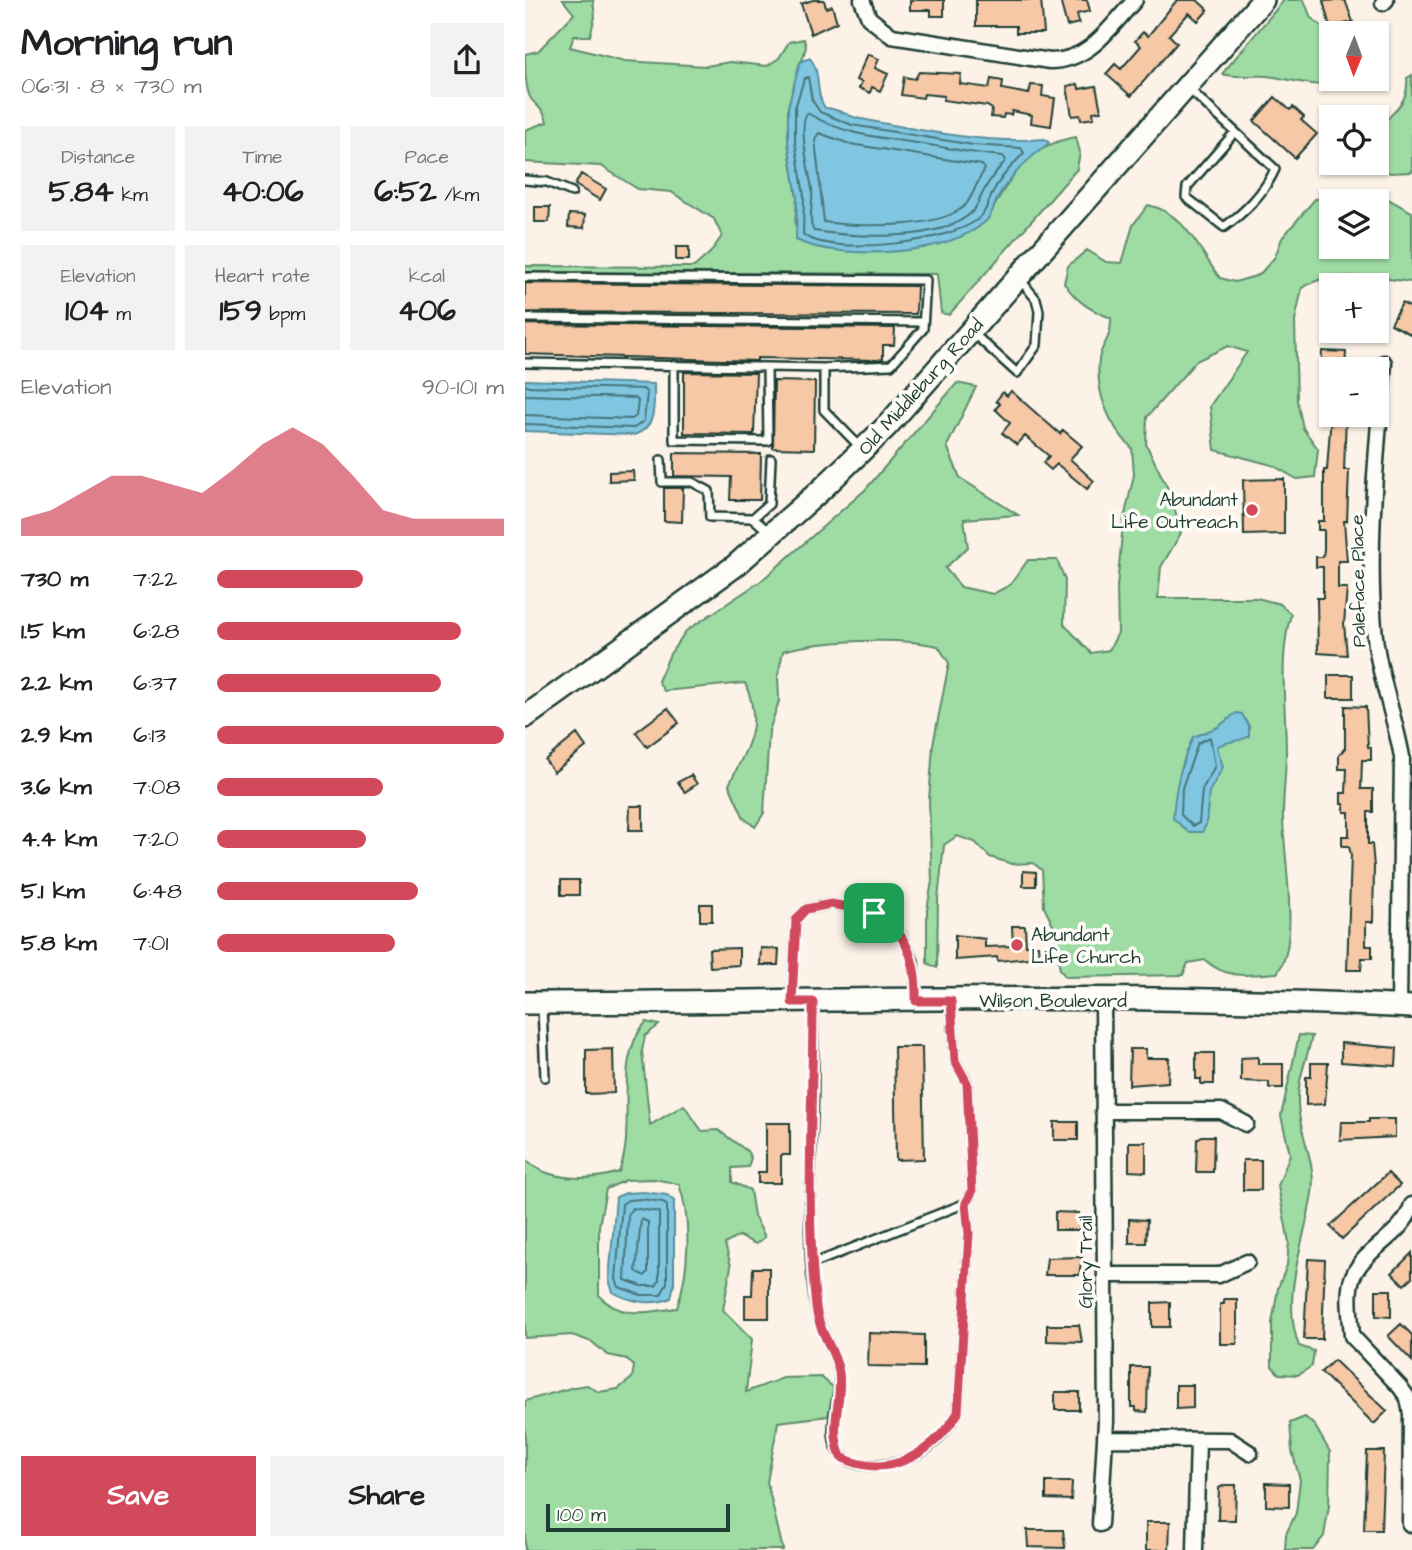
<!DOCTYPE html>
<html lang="en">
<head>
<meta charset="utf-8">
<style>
  body { margin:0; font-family:"Architects Daughter",sans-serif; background:#f2f2f2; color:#202124; height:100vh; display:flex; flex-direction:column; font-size:26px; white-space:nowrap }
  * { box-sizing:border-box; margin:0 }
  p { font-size:23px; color:#757577 }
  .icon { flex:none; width:38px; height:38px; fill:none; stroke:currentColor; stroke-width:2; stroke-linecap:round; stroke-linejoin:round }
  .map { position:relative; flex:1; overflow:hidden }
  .details { display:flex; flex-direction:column; background:#fff; width:525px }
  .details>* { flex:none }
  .needle { width:46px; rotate:181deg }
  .tools { position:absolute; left:794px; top:21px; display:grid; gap:14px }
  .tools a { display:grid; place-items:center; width:70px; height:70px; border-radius:0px; background:#fff; box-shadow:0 2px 5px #0004; font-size:35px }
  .scale { position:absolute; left:21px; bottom:18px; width:184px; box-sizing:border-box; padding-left:7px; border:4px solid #1f3d34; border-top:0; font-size:19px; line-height:24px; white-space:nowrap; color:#1f3d34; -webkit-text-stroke:5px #fdfcf7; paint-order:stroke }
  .pin { position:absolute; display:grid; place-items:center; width:60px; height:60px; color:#fff; margin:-30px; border-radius:14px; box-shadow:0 4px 10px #0006 }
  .round { display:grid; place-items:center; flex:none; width:74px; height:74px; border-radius:0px; background:#f2f2f2 }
  .headline { display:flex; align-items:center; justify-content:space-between; height:119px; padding:0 21px }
  h1 { font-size:38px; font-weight:800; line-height:52px }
  .figures { display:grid; grid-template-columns:repeat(3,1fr); gap:10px; height:119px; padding:7px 21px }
  .figures div { display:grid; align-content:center; border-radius:0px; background:#f2f2f2; text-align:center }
  .figures b { font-size:30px; font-weight:800 }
  .figures small { font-size:19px; font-weight:400 }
  .figures p { font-size:19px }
  .chart { height:196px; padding:14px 21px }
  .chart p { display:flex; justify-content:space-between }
  .chart svg { width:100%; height:126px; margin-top:7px; fill:#d1495b; opacity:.7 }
  .primary-button { display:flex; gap:14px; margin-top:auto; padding:14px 21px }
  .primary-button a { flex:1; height:80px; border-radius:0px; background:#d1495b; color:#fff; font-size:28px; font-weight:800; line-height:80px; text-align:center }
  .primary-button a+a { background:#f2f2f2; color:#202124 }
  ul { padding:0 21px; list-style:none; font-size:23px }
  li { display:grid; grid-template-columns:112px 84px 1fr; align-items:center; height:52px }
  li i { height:18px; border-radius:9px; background:#d1495b }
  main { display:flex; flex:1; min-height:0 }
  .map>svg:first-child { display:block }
  .green { fill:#9edca4; stroke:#5e8c6c; stroke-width:2; fill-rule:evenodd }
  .water { fill:#80c6e1; stroke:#598f9c; stroke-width:2 }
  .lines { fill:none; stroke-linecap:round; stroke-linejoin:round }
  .shore { stroke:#467479; stroke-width:2 }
  .building { fill:#f7c8a6; stroke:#1f3d34; stroke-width:2 }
  .lane-casing { stroke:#1f3d34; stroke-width:12 }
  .street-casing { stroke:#1f3d34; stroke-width:19 }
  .secondary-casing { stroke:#1f3d34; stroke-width:26 }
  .lane { stroke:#fdfcf7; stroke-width:7 }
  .street { stroke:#fdfcf7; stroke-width:14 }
  .secondary { stroke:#fdfcf7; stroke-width:21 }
  .route-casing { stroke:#fff; stroke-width:14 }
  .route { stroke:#d1495b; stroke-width:9 }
  .poi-dot { fill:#d1495b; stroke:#fdfcf7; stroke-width:2.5 }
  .labels { text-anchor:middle; stroke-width:7; stroke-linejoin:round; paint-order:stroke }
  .street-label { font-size:19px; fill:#1f3d34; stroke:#fdfcf7 }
  .poi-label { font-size:19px; fill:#1f3d34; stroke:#fdfcf7; text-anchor:end }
</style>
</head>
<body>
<main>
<section class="details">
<div class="headline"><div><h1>Morning run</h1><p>06:31 · 8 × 730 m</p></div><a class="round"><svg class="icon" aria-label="share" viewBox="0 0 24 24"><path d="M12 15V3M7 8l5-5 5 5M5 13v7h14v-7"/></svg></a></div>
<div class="figures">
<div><p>Distance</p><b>5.84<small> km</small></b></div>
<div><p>Time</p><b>40:06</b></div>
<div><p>Pace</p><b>6:52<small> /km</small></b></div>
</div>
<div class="figures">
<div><p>Elevation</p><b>104<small> m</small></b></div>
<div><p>Heart rate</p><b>159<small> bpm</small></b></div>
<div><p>kcal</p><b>406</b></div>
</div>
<div class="chart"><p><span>Elevation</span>90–101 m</p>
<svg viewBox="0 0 160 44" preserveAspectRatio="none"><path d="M0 44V38L10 35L20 29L30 23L40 23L50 26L60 29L70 21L80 12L90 6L100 12L110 23L120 35L130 38L140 38L150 38L160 38V44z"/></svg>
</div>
<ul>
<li><b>730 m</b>7:22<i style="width:51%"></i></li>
<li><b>1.5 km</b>6:28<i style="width:85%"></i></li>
<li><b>2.2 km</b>6:37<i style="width:78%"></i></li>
<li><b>2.9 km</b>6:13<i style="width:100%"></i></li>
<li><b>3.6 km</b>7:08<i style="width:58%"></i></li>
<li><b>4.4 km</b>7:20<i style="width:52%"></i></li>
<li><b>5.1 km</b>6:48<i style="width:70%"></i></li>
<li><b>5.8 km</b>7:01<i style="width:62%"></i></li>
</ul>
<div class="primary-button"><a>Save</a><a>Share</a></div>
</section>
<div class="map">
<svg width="887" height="1550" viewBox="0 0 887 1550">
  <rect width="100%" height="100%" fill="#fcf2e7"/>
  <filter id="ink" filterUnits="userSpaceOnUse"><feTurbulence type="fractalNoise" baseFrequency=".0143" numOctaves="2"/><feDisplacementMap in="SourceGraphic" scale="14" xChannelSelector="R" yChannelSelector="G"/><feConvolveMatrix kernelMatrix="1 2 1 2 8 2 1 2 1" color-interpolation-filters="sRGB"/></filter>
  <g filter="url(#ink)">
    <path class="green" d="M 38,0 L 68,0 L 70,17 L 65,36 L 49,36 L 45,47 L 100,61 L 181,66 L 205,62 L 242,66 L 254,58 L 264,42 L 279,39 L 281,47 L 263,107 L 263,142 L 272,197 L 270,225 L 317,251 L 363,250 L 398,248 L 463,219 C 482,179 505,144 551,137 L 555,152 L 552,169 L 424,315 L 416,313 L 412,274 L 0,272 L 0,266 L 169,267 L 185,253 L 197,236 L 189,219 L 146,192 L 113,189 L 76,166 L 0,162 L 0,130 L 22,122 C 19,109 14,109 6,99 C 0,88 0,68 0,54 L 13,51 L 49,14 Z
      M 759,0 L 779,0 L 786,18 L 807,34 L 807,47 L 799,58 L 807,63 L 807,79 L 817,79 C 794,92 766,78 741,76 C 726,75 711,78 697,74 Z
      M 887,75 L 887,172 L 865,173 L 849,163 L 852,163 L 852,122 L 856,125 C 871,111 884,100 882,78 Z
      M 822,197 L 861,198 L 887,212 L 887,282 C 853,278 806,268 777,288 L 770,321 L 772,401 L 778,428 L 793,449 L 790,477 L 772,479 L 747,465 L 690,450 L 685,406 L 722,352 L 703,346 L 671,361 L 622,417 L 621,444 L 646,495 L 656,533 L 636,567 L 633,598 L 732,598 L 755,604 L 766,614 C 753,660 761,704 761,752 C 761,773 758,794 758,816 C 758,854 776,944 752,973 C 724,975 702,980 680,960 L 663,963 L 658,975 L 541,977 L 535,970 L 528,925 L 519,907 L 517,870 L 508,863 L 487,864 L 465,857 L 450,842 L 432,836 L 419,845 L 413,899 L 412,968 L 402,963 L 402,910 L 407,881 L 404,801 L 408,745 L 424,663 L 413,646 C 373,637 297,640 258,651 L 253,675 L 254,701 L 244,731 L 239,813 L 230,827 L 219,818 L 204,785 C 222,746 239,727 220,683 L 139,691 L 133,681 L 145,654 L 161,631 L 236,581 L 340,490 L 432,383 L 451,387 L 422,446 L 435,478 L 493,515 L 439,519 L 443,547 L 420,568 L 436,587 L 468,594 L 485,585 L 503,560 L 532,560 L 540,580 L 539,624 L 566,653 L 584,650 L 593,633 L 592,587 L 598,523 L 609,475 L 607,448 C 584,426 570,392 574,359 C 577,342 586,342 586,318 C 565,310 552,302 539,283 L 543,266 L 562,250 L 581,262 L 597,263 L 608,225 L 623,205 C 661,213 674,251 695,278 L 710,282 L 734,275 L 750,257 L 757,238 L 790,199 ZM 807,201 L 852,201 L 852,247 L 807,247 Z
      M 121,1022 L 134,1025 L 120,1036 L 117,1051 L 125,1125 L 159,1105 L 177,1131 L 193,1130 L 222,1151 L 226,1158 L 223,1167 L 207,1168 L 207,1182 L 225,1190 L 229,1216 L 240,1237 L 231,1244 L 214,1236 L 200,1244 L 206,1266 L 198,1310 L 227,1339 L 221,1392 L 258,1378 L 296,1377 L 309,1388 L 303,1416 L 253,1422 L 242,1482 L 258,1550 L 0,1550 L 0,1401 L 49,1387 L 62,1385 L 74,1392 L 93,1389 L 107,1378 L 109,1366 L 102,1359 L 83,1355 L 67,1342 L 47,1335 L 0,1338 L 0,1159 C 22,1182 66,1181 94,1172 C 113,1125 86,1062 121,1022 ZM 129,1179 L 154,1184 C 167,1222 164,1270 152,1308 C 123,1312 95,1320 74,1295 L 74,1226 L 81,1189 L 101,1180 Z
      M 774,1035 L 787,1036 C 782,1059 772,1080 773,1104 C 774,1134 792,1163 787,1193 C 780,1242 755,1297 774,1346 L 789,1351 L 787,1366 L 773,1375 L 754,1374 L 747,1366 L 747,1323 L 753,1288 L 762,1265 L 764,1242 L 753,1186 L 765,1154 L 756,1116 Z
      M 780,1417 L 790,1426 L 805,1452 L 804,1506 L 799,1536 L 788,1550 L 760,1550 L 761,1534 L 771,1513 L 775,1480 L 767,1451 L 765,1423 Z"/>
    <path class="water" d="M 285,58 C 297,73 289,92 300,108 C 314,108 323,117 336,119 C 395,130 460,144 520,139 L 524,143 C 505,157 488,173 475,193 C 470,201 468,214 461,221 C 425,256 314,261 271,240 L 272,197 L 263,142 L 263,107 L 275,62 Z
      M 0,380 L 129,384 C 129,405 132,428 109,435 L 0,431 Z
      M 711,713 L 717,714 L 724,726 L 724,736 C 714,743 700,740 692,747 L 698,767 L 684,792 L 681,825 L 677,832 L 663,832 L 648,818 C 650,789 655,765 668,737 L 693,727 Z
      M 118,1192 L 142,1195 L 149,1201 L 149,1284 L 146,1298 C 128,1306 105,1302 88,1292 L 84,1280 L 91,1197 L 101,1193 Z"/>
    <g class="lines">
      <path class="shore" d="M 283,77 L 287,100 L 295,112 L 327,125 L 448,145 L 496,148 L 499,153 C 489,163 476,177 469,190 C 464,198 463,208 457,215 C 435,243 302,257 278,234 L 279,196 L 270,141 L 270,108 L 279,79 Z
        M 282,113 C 319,134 342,136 385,142 C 417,146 446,154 478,156 L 481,160 C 474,169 466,177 461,187 C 456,194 454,204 448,211 C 418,243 329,237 289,231 C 282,221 289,201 287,189 C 284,171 273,127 282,113 Z
        M 294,133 L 325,144 L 457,165 L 460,169 C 453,179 449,193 442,203 C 421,230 331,227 299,222 L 290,139 Z
        M 0,386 L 118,389 L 122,393 L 119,421 L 109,428 L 0,424
        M 0,395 L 110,398 L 113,401 L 111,416 L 107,419 L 0,415
        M 685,737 L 690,766 L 677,790 L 674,823 L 668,826 L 656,815 L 657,788 L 673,743 Z
        M 117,1199 L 138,1202 L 142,1206 L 142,1283 L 136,1295 L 116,1295 L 94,1287 L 91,1279 L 97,1204 L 103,1200 Z
        M 107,1208 L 134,1212 L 134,1281 L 131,1286 L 117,1286 L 100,1280 L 103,1215 Z
        M 116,1219 L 123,1222 L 123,1272 L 120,1276 L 111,1271 Z"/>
    </g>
    <path class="building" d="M 288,0 L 299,0 L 301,8 L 307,6 L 312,22 L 286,34 L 276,4 Z
      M 385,0 L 419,0 L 419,16 L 406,16 L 406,10 L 385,10 Z
      M 451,0 L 516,0 L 519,33 L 491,33 L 491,26 L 451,26 Z
      M 535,0 L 562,0 L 565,11 L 552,14 L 554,23 L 542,26 Z
      M 652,0 L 672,0 L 683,10 L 673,21 L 664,13 L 644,35 L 652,43 L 606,96 L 581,74 L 590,64 L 596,69 L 616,46 L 610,41 L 618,32 L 623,36 Z
      M 820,0 L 828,22 L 805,27 L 798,1 Z
      M 343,54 L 354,59 L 350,68 L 363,74 L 355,91 L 347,87 L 345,93 L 334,88 L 337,82 L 331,80 Z
      M 394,72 L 436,74 L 435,84 L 464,88 L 466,79 L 478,81 L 477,89 L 504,94 L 506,85 L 518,86 L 517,96 L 530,98 L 526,126 L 506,123 L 507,115 L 487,111 L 486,115 L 479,114 L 478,118 L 466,117 L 467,109 L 462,106 L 418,100 L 419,96 L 399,94 L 398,98 L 376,95 L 379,77 L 390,79 Z
      M 553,84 L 554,89 L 571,86 L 576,111 L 568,112 L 569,118 L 556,120 L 555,115 L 547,116 L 542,86 Z
      M 750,97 L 765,110 L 768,107 L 779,117 L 776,120 L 792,134 L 770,158 L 729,121 Z
      M 56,174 L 81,189 L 75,200 L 50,185 Z
      M 10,207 L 25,207 L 24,222 L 10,222 Z
      M 44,214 L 60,215 L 59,228 L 43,227 Z
      M 151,247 L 164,247 L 164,260 L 151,260 Z
      M 0,283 L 392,286 L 391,314 L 0,312 Z
      M 877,303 L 887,308 L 887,335 L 866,324 Z
      M 0,324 L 370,328 L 369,345 L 358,345 L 358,359 L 352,360 L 232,358 L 232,361 L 0,354 Z
      M 797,351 L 821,352 L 820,369 L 807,369 L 807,375 L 796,374 Z
      M 159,372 L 231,373 L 229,434 L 159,433 Z
      M 249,381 L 290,382 L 289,449 L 248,448 Z
      M 486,391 L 535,434 L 538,430 L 557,446 L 545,459 L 569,481 L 562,489 L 532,464 L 526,470 L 518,463 L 524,456 L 500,436 L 492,445 L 477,433 L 485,423 L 470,409 L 475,404 L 471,401 L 478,392 L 482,396 Z
      M 806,415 L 821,415 L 819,470 L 824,470 L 822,521 L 819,521 L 822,561 L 813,561 L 813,588 L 822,588 L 819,624 L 822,655 L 793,653 L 792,598 L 798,598 L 798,567 L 791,567 L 791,557 L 798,557 L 799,549 L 799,530 L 793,530 L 793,521 L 799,521 L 799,470 L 802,470 Z
      M 149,453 L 236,454 L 235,500 L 205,500 L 206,477 L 149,476 Z
      M 108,471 L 109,480 L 84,481 L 84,472 Z
      M 759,479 L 759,534 L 719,535 L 718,480 Z
      M 139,488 L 158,488 L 157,522 L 139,521 Z
      M 803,675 L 828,675 L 828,698 L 803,698 Z
      M 820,706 L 841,707 L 843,747 L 846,748 L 846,760 L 837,760 L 836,789 L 848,789 L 848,812 L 843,812 L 843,844 L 847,844 L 849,867 L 848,922 L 841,922 L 841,946 L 847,946 L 847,958 L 837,958 L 836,970 L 822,970 L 826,855 L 824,846 L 817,846 L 817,836 L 824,836 L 824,812 L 819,812 L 819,804 L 816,804 L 816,793 L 821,793 L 822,769 L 814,769 L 814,755 L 820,748 Z
      M 143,708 L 154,723 L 122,747 L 111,732 Z
      M 52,734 L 61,747 L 29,772 L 20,760 Z
      M 166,775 L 172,784 L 160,792 L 153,782 Z
      M 105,806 L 118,806 L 118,830 L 104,830 Z
      M 498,871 L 511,872 L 511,886 L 498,886 Z
      M 36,880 L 54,880 L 54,895 L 36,895 Z
      M 175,904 L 187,904 L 187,921 L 175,921 Z
      M 487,926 L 500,926 L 501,945 L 513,945 L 514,957 L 473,961 L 472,957 L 430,960 L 430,935 L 460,939 L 460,947 L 488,946 Z
      M 214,948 L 214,965 L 185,967 L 184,949 Z
      M 236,948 L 254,949 L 253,965 L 235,965 Z
      M 816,1043 L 872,1048 L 871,1066 L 816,1062 Z
      M 369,1047 L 397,1047 L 399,1159 L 371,1160 Z
      M 88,1049 L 89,1093 L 61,1094 L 61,1050 Z
      M 605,1049 L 621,1049 L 621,1058 L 644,1058 L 643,1082 L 604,1085 Z
      M 671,1053 L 689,1053 L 689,1084 L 676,1084 L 676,1079 L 671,1079 Z
      M 733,1057 L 733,1064 L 758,1064 L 758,1088 L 744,1088 L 744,1082 L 716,1081 L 716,1058 Z
      M 786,1063 L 803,1063 L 800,1104 L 781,1105 L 781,1077 L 786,1077 Z
      M 844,1119 L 870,1119 L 870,1137 L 815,1140 L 816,1122 L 844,1122 Z
      M 529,1122 L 553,1122 L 553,1140 L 529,1140 Z
      M 241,1123 L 265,1123 L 265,1155 L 256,1155 L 256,1183 L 233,1183 L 233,1172 L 241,1172 Z
      M 677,1136 L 689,1136 L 688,1172 L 671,1172 L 672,1139 Z
      M 604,1142 L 621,1142 L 621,1172 L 604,1171 Z
      M 718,1160 L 736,1160 L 736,1190 L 718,1190 Z
      M 863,1173 L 875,1185 L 817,1239 L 805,1226 Z
      M 530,1212 L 554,1213 L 554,1230 L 530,1230 Z
      M 604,1219 L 622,1220 L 621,1243 L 604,1243 Z
      M 887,1253 L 887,1278 L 879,1285 L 867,1273 Z
      M 557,1257 L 554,1275 L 520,1275 L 522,1258 Z
      M 783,1259 L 800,1260 L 797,1339 L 779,1339 Z
      M 228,1268 L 244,1268 L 244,1318 L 220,1318 L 220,1295 L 227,1295 Z
      M 851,1290 L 866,1290 L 866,1317 L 851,1316 Z
      M 699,1299 L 712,1299 L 712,1344 L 695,1344 L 695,1304 L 699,1304 Z
      M 645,1302 L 645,1327 L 627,1327 L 627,1303 Z
      M 876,1324 L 887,1335 L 887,1361 L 863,1336 Z
      M 522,1325 L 554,1325 L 557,1342 L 522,1341 Z
      M 344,1333 L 399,1335 L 399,1367 L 343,1366 Z
      M 809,1360 L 862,1411 L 849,1424 L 796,1372 Z
      M 606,1367 L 623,1367 L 622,1412 L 611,1411 L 611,1407 L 606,1407 Z
      M 651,1385 L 668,1385 L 668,1408 L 651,1409 Z
      M 530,1392 L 554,1392 L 554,1410 L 530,1410 Z
      M 842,1451 L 859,1451 L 856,1530 L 839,1530 Z
      M 521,1482 L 547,1482 L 546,1500 L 521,1499 Z
      M 741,1483 L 764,1484 L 764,1507 L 741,1506 Z
      M 700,1485 L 711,1485 L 710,1520 L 693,1520 L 694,1488 Z
      M 621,1522 L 645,1522 L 644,1550 L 621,1550 Z
      M 502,1530 L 538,1530 L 540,1548 L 503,1547 Z"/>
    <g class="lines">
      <g class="lane-casing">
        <path id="lane" d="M 662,87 L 750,169 C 740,192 719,213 699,227 L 661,197 L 662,187 L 710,132
          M 0,180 L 22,182 L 47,192
          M 0,277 L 401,280 L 398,329 L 366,365 L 299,368 L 299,410 L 337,449
          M 0,318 L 398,322
          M 449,334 L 492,373 L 512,345 L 514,311 L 511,299 L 494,278
          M 0,363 L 299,368
          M 149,365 L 149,440 L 243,441 L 242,367
          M 136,460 L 137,482 L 167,482 L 184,491 L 185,517 L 228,518 L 244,532
          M 228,518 L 244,504 L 246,459
          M 267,997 L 271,920 L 281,909 L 306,904 L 349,913 L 377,936 L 389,961 L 391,997
          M 288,1003 C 288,1040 290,1077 288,1114 C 286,1179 280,1246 291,1310 C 295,1332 312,1355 314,1375 C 316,1398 297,1439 318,1457 C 331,1468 348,1466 364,1464 C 397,1459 416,1440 433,1413 L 444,1234 L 441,1203
          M 17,1007 L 20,1077
          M 287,1264 L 441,1203 L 447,1192 L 442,1082 L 430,1061 L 426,1001"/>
      </g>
      <g class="street-casing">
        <path id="street" d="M 337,0 L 344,18 L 367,36 L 525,61 C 565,61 585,27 610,0
          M 858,3 L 861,0
          M 859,363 C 852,448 841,553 850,637 C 854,677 870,717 877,757 L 874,1006
          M 578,1111 L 696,1111 L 721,1124
          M 580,1275 L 694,1275 L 722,1262
          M 580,1439 L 705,1440 L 725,1453
          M 575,1524 L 581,1421 L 578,1000
          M 885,1524 L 886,1414 L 883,1398 L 875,1387 L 827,1336 C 826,1318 821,1293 828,1276 C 841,1247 878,1236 887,1205
          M 670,1550 L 673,1440"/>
      </g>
      <g class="secondary-casing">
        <path id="secondary" d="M 0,717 L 210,566 L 297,489 L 362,426 L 738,0
          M 0,1003 C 295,1002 592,991 887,1007"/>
      </g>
      <use href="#lane" class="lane"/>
      <use href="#street" class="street"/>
      <use href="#secondary" class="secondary"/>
    </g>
  </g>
  <g class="lines" filter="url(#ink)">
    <g class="route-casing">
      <path id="route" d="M 306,904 C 319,907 337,907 349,913 C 384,930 392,966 391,1001 L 426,1001 L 430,1061 L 442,1083 L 447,1192 L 441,1203 L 444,1234 L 433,1413 C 407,1453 364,1481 316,1457 C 303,1424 318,1403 314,1372 C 310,1350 293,1331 291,1307 C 280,1206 288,1104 288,1002 L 267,1002 L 271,920 L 281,909 Z"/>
    </g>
    <use href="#route" class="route"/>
  </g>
  <g class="poi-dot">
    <circle cx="727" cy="510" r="7"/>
    <circle cx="492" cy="945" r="7"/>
  </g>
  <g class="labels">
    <g class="street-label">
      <text transform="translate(395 386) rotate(-48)" y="7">Old Middleburg Road</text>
      <text transform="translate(832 581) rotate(-91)" y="7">Paleface Place</text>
      <text x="528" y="1007">Wilson Boulevard</text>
      <text transform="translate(560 1262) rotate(-90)" y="7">Glory Trail</text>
    </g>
    <g class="poi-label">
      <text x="713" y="506">Abundant<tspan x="713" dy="22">Life Outreach</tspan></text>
      <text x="506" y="941" text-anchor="start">Abundant<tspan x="506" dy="22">Life Church</tspan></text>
    </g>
  </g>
</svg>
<div class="tools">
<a><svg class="needle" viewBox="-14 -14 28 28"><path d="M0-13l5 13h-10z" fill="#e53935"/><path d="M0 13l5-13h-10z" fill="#757577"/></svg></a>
<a><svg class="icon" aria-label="locate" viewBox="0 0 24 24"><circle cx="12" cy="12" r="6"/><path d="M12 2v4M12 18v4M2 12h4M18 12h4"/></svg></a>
<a><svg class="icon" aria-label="layers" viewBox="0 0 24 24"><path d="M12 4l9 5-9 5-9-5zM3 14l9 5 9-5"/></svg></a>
<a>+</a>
<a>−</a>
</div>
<div class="scale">100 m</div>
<div class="pin" style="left:349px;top:913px;background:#1e9e55"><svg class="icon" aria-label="arrive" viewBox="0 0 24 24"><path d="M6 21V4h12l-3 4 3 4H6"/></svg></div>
</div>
</main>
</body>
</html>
